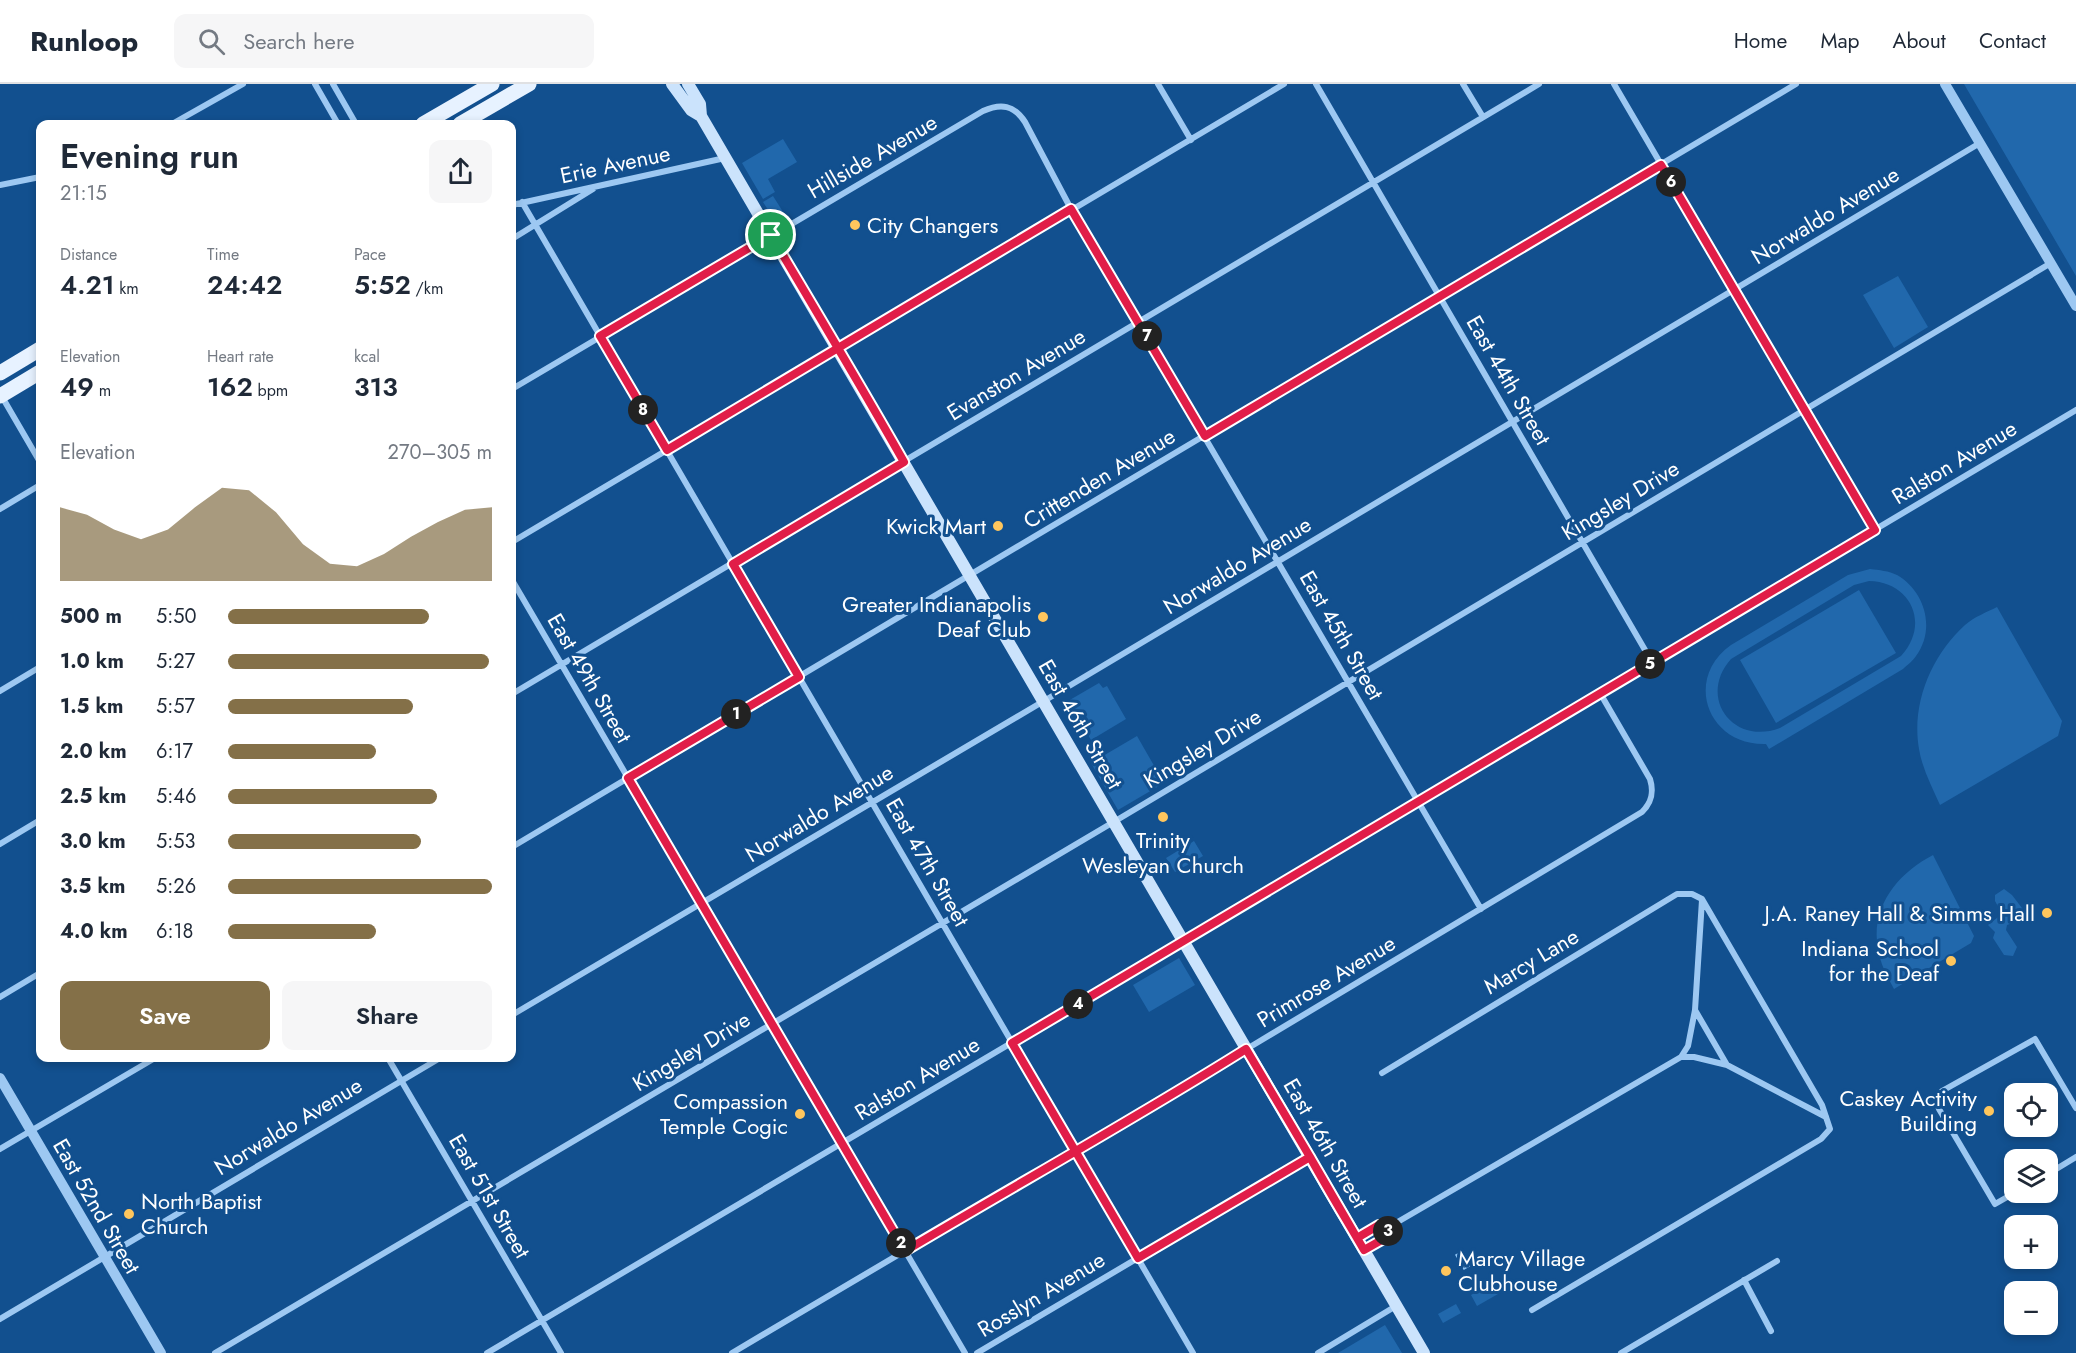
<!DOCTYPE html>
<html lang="en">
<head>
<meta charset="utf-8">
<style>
  body { margin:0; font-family:Jost,sans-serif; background:#f6f6f7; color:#1f2937; height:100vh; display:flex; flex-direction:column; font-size:22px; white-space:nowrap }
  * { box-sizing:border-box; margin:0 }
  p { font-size:20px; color:#747a83 }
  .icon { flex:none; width:33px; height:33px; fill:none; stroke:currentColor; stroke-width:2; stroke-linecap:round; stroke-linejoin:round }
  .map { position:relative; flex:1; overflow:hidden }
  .drawer { position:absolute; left:36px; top:36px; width:480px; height:942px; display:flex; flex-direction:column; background:#fff; border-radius:12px; box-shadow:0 3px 9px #0003 }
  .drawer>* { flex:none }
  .tools { position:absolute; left:2004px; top:999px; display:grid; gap:12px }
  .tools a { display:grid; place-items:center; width:54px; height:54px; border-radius:12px; background:#fff; box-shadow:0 3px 9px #0003; font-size:30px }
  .pin { position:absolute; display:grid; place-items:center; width:51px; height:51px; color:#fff; margin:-26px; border:3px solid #fff; border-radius:50%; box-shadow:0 2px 6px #0007 }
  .km { position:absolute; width:30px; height:30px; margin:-15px; border-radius:50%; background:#222; color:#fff; font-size:16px; line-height:30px; text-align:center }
  .round { display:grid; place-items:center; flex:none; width:63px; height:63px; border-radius:12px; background:#f6f6f7 }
  .head { display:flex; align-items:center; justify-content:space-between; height:102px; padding:0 24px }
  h1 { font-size:33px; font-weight:600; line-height:45px }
  .stats { display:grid; grid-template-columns:repeat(3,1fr); gap:9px; height:102px; padding:6px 24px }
  .stats div { display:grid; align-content:center }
  .stats b { font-size:26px; font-weight:600 }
  .stats small { font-size:16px; font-weight:400 }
  .stats p { font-size:16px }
  .chart { height:168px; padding:12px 24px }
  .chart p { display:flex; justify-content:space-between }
  .chart svg { width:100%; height:108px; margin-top:6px; fill:#847048; opacity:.7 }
  .button { display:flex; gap:12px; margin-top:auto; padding:12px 24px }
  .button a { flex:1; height:69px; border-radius:12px; background:#847048; color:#fff; font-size:24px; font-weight:600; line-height:69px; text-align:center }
  .button a+a { background:#f6f6f7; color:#1f2937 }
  ul { padding:0 24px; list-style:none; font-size:20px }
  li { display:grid; grid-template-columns:96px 72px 1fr; align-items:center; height:45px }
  li i { height:15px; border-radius:8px; background:#847048 }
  header { display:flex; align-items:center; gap:36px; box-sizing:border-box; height:84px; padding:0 30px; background:#fff; border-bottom:2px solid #e0e1e3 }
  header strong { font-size:28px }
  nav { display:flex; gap:33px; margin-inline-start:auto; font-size:21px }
  .search { width:420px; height:54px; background:#f6f6f7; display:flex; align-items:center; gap:15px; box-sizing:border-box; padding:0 21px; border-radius:12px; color:#747a83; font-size:22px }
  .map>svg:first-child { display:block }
  .green { fill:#2168ac; fill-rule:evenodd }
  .water { fill:#376593; stroke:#8ec4f5; stroke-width:1.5 }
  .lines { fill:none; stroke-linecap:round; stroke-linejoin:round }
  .minor { stroke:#9dc8f2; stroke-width:6 }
  .tertiary { stroke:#9dc8f2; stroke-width:10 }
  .secondary { stroke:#cbe3fc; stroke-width:12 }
  .primary { stroke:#e7f2ff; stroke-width:15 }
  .route-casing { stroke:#fff; stroke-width:12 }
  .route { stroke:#e11d48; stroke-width:8 }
  .poi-dot { fill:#ffc65d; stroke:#12508f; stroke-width:2 }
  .labels { text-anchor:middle; stroke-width:6; stroke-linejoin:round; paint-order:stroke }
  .street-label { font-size:22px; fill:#fff; stroke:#12508f }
  .poi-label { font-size:22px; fill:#fff; stroke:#12508f; text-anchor:end }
</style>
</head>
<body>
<header>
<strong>Runloop</strong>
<div class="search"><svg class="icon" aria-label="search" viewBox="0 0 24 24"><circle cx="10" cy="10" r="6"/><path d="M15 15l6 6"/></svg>Search here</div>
<nav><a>Home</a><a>Map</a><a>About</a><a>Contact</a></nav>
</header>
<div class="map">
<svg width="2076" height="1269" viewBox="0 0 2076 1269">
  <rect width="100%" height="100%" fill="#12508f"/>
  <path class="green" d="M 1964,0 L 2076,0 L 2076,192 Z
    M 783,55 L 797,78 L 768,95 L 775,108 L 763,115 L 742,79 Z
    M 773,112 L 785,131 L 775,137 L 763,118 Z
    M 1898,192 L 1928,243 L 1894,264 L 1863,211 Z
    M 1870,485 C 1879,486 1889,487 1897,491 C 1925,507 1936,545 1916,572 C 1913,577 1907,581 1903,585 L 1769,665 L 1766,660 C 1708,662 1683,595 1731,561 L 1848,491 ZM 1869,497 C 1912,498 1930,541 1901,572 L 1780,644 C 1733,662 1697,613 1731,575 L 1854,501 Z
    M 1859,506 L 1896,569 L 1776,639 L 1740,576 Z
    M 1997,523 L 2062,637 L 2058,652 L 1940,721 C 1932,703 1922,684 1919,665 C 1911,619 1932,571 1965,541 C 1974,533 1987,528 1997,523 Z
    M 1099,599 L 1103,604 L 1107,602 L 1126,635 L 1091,656 L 1068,617 Z
    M 1137,652 L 1164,699 L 1118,726 L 1091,679 Z
    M 1194,757 L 1203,772 L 1175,788 L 1166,774 Z
    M 1933,771 L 1974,852 L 1971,859 L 1894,905 C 1887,892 1880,879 1878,865 C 1870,823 1898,789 1933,771 Z
    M 2004,805 L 2012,811 L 2025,828 L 2018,837 L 2007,841 L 2006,846 L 2017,863 L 2013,872 L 2004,871 L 1993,854 L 1995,848 L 1988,841 L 2002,830 L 1995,817 L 1995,811 Z
    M 1179,874 L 1195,901 L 1149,928 L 1133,901 Z
    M 1492,1199 L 1498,1210 L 1477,1222 L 1471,1211 Z
    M 1456,1220 L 1461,1229 L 1443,1239 L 1438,1230 Z
    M 1385,1241 L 1402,1269 L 1338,1269 Z"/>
  <path class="water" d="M 1463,1167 L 1471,1181 L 1464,1185 L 1456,1171 Z"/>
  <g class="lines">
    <path class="minor" d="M 315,0 L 338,40
      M 333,0 L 356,40
      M 1158,0 L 1191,56
      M 1316,0 L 1652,578
      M 1463,0 L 1483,33
      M 1614,0 L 1875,446
      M 172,40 L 243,0
      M 0,101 L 40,93
      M 522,118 L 1193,1269
      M 512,121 L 725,74
      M 512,155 L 593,105
      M 512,305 L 983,27 C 1001,19 1014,21 1025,38 L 1071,125 L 1481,825
      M 1,311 L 40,378
      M 0,425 L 40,401
      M 512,458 L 1284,0
      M 512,496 L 965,1269
      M 0,607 L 40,583
      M 512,610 L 1539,0
      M 0,760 L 40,736
      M 512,763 L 1796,0
      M 0,913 L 40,889
      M 1695,926 L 1727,981 L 1694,973 L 1681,973 L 1688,962 Z
      M 1695,926 L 1702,816
      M 512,931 L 1054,611 L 1980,59
      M 388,974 L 561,1269
      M 1727,981 L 1826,1033
      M 1382,989 L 1677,810 L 1692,810 L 1702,815 L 1822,1021 L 1830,1045 L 1821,1055 L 1532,1226
      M 0,1065 L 155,974
      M 2048,1090 L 2076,1073
      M 2016,1108 L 1995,1120 L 1939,1025 L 1937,1018 L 1942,1007 L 2035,955 L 2076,1024
      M 1389,1143 L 1681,973
      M 1357,1154 L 1379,1141 L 1389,1143 L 1387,1153 L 1364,1166
      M 1744,1196 L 1771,1247
      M 0,1235 L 440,974
      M 215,1269 L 1122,733 L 2051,179
      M 487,1269 L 1192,852 L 2076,326
      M 732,1269 L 1255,960 L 1642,728 C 1652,718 1654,708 1650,695 L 1600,609
      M 977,1269 L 1309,1073
      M 1318,1269 L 1396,1222
      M 1621,1269 L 1777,1177"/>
    <path class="tertiary" d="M 1945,0 L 2076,222
      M 0,994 L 161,1269"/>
    <path class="secondary" d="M 672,0 L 691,26 L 701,32
      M 688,0 L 700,20 L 701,32 L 1424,1269"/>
    <path class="primary" d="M 423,40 L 492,0
      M 460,40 L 529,0
      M 0,289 L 40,265
      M 0,312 L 40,288"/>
  </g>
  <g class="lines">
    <g class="route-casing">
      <path id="route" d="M 771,151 C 816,227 861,302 904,378 L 733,480 L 799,593 L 628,694 L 905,1167 C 1016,1101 1129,1038 1238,970 L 1246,965 L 1310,1073 L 1357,1154 L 1379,1141 L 1389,1143 L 1387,1153 L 1364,1166 C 1346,1135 1327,1104 1310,1073 L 1138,1174 L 1012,959 L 1875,446 L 1661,81 L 1205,352 L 1071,125 L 667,366 L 600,252 L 771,151"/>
    </g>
    <use href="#route" class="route"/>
  </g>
  <g class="poi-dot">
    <circle cx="855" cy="141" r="6"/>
    <circle cx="998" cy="442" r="6"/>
    <circle cx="1043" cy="533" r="6"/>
    <circle cx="1163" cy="733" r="6"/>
    <circle cx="2047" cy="829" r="6"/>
    <circle cx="1951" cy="877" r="6"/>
    <circle cx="1989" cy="1027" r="6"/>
    <circle cx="800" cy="1030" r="6"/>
    <circle cx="129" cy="1130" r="6"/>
    <circle cx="1446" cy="1187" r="6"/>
  </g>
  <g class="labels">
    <g class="street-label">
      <text transform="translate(872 72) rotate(-30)" y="8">Hillside Avenue</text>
      <text transform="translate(615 80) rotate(-12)" y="8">Erie Avenue</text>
      <text transform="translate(1825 131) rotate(-31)" y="8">Norwaldo Avenue</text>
      <text transform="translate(1016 290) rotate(-31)" y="8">Evanston Avenue</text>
      <text transform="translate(1509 296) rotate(60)" y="8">East 44th Street</text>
      <text transform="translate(1954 378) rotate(-31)" y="8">Ralston Avenue</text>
      <text transform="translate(1099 394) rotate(-31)" y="8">Crittenden Avenue</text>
      <text transform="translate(1620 416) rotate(-31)" y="8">Kingsley Drive</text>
      <text transform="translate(1237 481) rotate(-31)" y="8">Norwaldo Avenue</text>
      <text transform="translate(1342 551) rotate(60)" y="8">East 45th Street</text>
      <text transform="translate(590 594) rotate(60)" y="8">East 49th Street</text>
      <text transform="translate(1081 640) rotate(60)" y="8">East 46th Street</text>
      <text transform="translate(1202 664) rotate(-31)" y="8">Kingsley Drive</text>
      <text transform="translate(819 729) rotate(-31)" y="8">Norwaldo Avenue</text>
      <text transform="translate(928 778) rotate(60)" y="8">East 47th Street</text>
      <text transform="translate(1531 877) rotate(-31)" y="8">Marcy Lane</text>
      <text transform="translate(1326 897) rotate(-31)" y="8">Primrose Avenue</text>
      <text transform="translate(691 967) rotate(-31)" y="8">Kingsley Drive</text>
      <text transform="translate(917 994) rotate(-31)" y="8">Ralston Avenue</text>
      <text transform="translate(288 1042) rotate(-31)" y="8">Norwaldo Avenue</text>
      <text transform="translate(1326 1059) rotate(60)" y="8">East 46th Street</text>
      <text transform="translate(490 1112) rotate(60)" y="8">East 51st Street</text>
      <text transform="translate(97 1122) rotate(60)" y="8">East 52nd Street</text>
      <text transform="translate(1041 1210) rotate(-31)" y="8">Rosslyn Avenue</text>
    </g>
    <g class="poi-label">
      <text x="867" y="149" text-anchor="start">City Changers</text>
      <text x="986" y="450">Kwick Mart</text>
      <text x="1031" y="528">Greater Indianapolis<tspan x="1031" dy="25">Deaf Club</tspan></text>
      <text x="1163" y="764" text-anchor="middle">Trinity<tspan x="1163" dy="25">Wesleyan Church</tspan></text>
      <text x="2035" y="837">J.A. Raney Hall &amp; Simms Hall</text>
      <text x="1939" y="872">Indiana School<tspan x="1939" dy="25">for the Deaf</tspan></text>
      <text x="1977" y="1022">Caskey Activity<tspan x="1977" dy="25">Building</tspan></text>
      <text x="788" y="1025">Compassion<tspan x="788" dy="25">Temple Cogic</tspan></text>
      <text x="141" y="1125" text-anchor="start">North Baptist<tspan x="141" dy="25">Church</tspan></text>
      <text x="1458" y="1182" text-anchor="start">Marcy Village<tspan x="1458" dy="25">Clubhouse</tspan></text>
    </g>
  </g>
</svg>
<div class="tools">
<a><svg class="icon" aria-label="locate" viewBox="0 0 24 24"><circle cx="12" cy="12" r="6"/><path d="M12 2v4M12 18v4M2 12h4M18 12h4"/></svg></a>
<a><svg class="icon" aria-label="layers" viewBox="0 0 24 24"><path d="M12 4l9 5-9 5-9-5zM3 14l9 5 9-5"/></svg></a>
<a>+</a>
<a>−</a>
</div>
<div class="pin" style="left:771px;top:151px;background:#1e9e55"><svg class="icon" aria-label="arrive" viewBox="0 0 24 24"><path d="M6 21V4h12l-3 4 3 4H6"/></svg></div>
<b class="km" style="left:736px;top:630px">1</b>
<b class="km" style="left:901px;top:1159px">2</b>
<b class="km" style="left:1388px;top:1147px">3</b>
<b class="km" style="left:1078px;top:920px">4</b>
<b class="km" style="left:1650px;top:580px">5</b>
<b class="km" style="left:1671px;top:98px">6</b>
<b class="km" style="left:1147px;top:252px">7</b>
<b class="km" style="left:643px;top:326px">8</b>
<section class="drawer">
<div class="head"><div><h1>Evening run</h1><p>21:15</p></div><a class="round"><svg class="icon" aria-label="share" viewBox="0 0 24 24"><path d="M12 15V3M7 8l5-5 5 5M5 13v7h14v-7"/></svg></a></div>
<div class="stats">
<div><p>Distance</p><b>4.21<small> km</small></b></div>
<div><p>Time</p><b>24:42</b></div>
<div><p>Pace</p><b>5:52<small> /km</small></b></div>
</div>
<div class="stats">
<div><p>Elevation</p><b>49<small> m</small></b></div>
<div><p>Heart rate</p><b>162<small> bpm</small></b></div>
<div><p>kcal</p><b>313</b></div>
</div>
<div class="chart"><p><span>Elevation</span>270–305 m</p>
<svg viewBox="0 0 160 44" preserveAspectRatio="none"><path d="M0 44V14L10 17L20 23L30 27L40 23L50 14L60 6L70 7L80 16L90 29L100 37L110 38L120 33L130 26L140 20L150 15L160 14V44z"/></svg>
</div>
<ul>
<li><b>500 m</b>5:50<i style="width:76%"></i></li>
<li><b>1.0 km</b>5:27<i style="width:99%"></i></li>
<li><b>1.5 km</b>5:57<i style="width:70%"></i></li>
<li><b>2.0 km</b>6:17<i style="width:56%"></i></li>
<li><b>2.5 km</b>5:46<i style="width:79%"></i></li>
<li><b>3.0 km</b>5:53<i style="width:73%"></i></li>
<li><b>3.5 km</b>5:26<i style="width:100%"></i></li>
<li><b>4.0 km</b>6:18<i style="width:56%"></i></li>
</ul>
<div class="button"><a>Save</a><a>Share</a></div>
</section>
</div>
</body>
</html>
